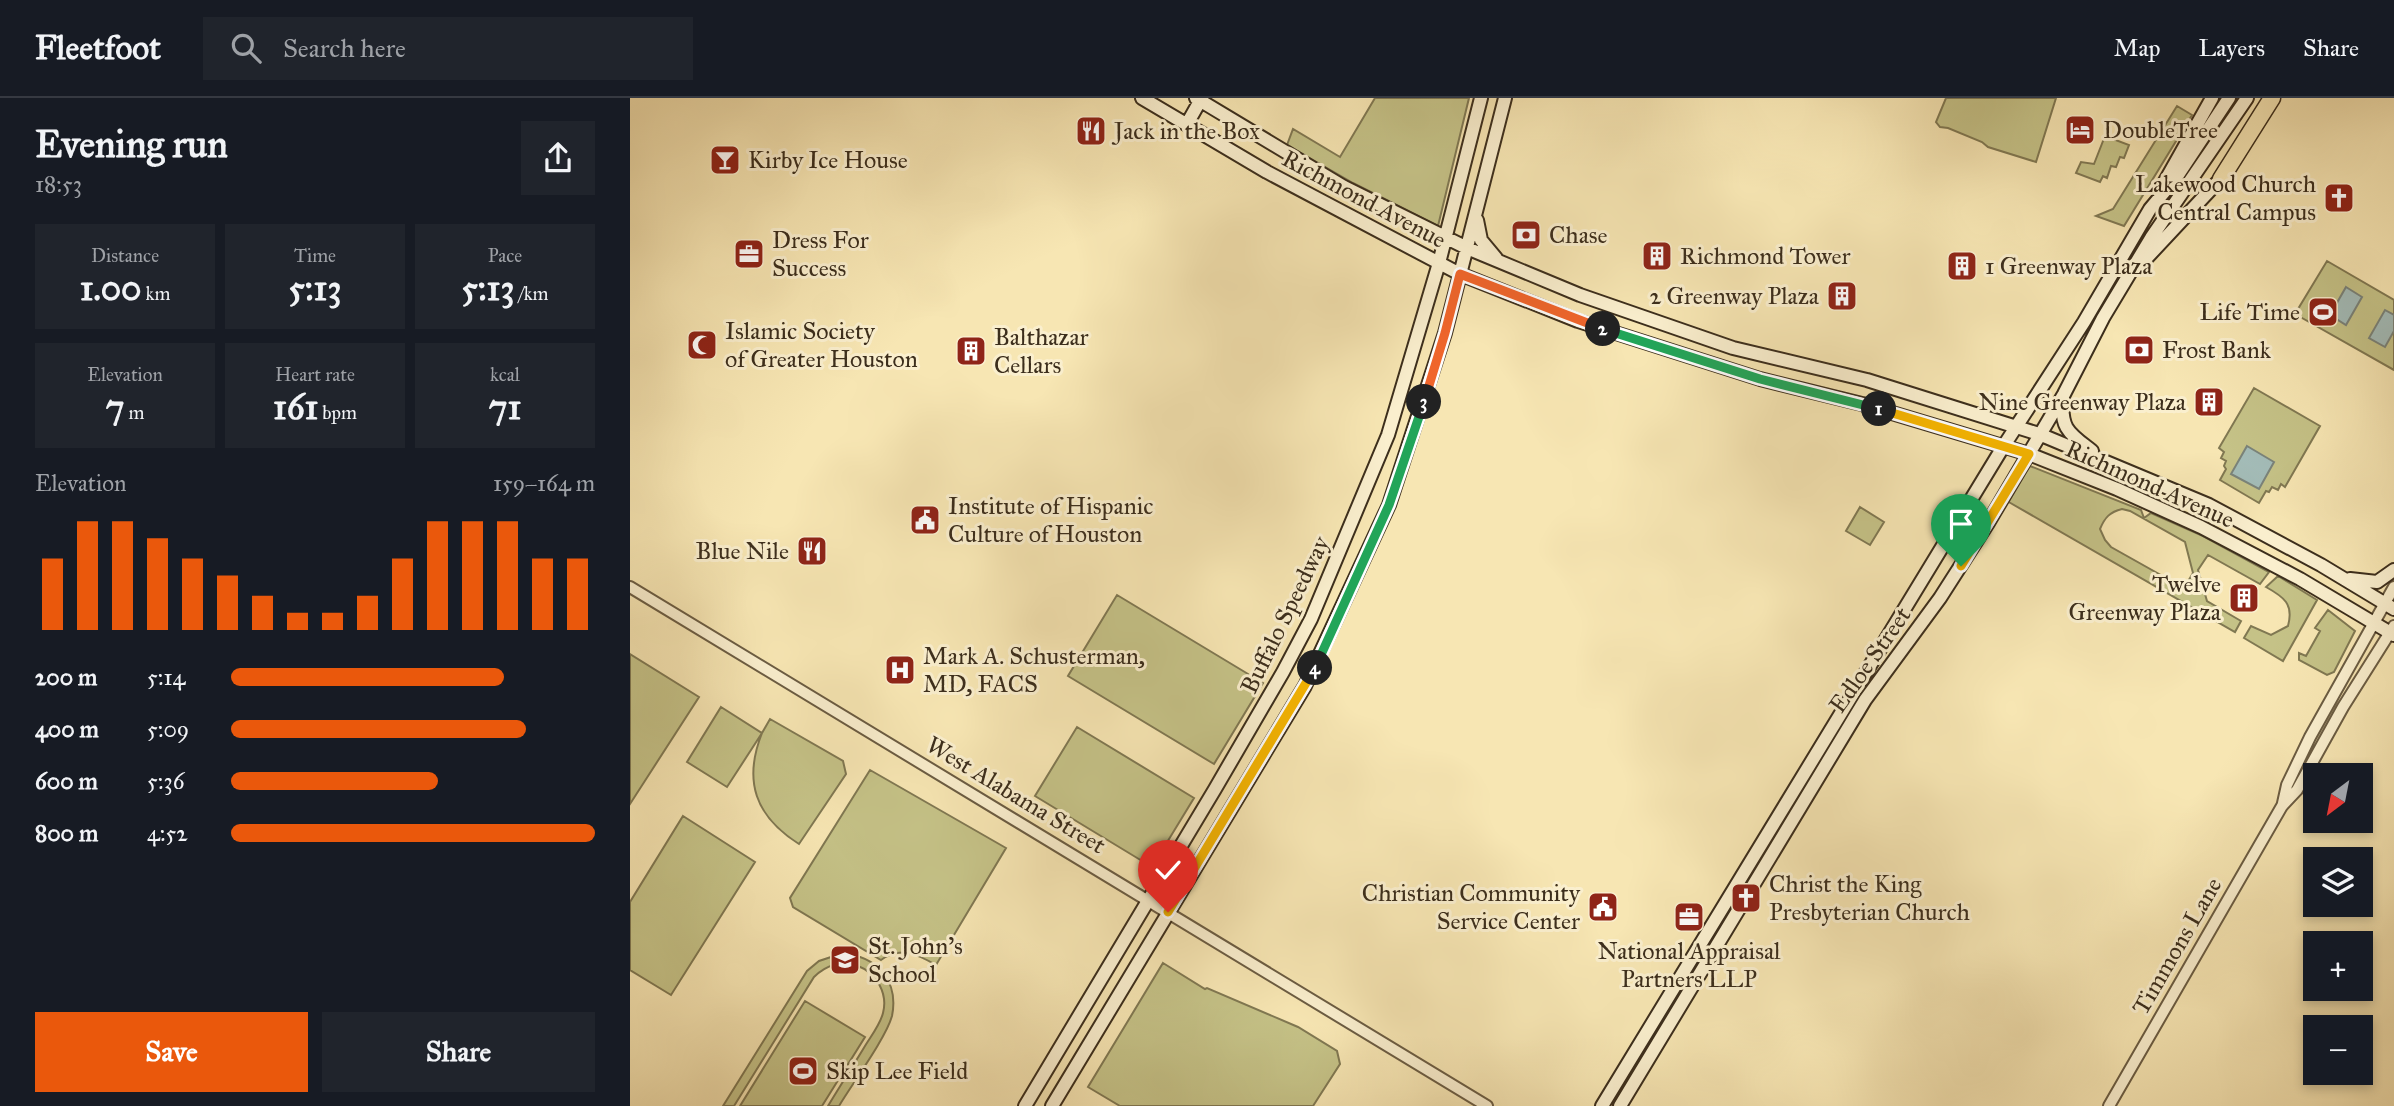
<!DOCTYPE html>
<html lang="en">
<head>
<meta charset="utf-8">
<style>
  body { margin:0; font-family:"IM FELL Great Primer",serif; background:#20242c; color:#f1f3f6; height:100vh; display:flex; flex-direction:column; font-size:26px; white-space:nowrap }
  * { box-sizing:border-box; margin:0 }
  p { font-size:23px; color:#9ea1a6 }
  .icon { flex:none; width:38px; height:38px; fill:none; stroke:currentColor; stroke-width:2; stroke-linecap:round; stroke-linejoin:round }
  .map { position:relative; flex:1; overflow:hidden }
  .sheet { display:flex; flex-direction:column; background:#171b24; width:630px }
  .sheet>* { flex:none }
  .needle { width:46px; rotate:212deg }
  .controls { position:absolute; left:1673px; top:665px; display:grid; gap:14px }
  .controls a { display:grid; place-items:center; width:70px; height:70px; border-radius:0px; background:#171b24; box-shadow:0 4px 10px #0003; font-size:35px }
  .pin { position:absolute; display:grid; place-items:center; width:60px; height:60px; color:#fff; margin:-72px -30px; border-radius:50% 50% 50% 0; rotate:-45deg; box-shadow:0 0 7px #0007 }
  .pin .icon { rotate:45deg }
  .km { position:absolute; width:35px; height:35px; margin:-18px; border-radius:50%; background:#222; color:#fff; font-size:19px; line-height:35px; text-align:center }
  .round { display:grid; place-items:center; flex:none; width:74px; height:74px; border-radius:0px; background:#20242c }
  .head { display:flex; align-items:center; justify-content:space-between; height:119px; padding:0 35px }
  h1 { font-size:38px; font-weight:800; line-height:52px }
  .metrics { display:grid; grid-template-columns:repeat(3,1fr); gap:10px; height:119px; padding:7px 35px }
  .metrics div { display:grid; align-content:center; border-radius:0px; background:#20242c; text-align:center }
  .metrics b { font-size:35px; font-weight:800 }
  .metrics small { font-size:19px; font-weight:400 }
  .metrics p { font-size:19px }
  .chart { height:196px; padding:14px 35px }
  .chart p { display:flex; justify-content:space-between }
  .chart svg { width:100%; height:126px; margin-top:7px; stroke:#ea580c; stroke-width:6 }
  .action { display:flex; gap:14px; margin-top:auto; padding:14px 35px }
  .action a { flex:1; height:80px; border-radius:0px; background:#ea580c; color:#fff; font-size:28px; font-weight:800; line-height:80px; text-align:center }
  .action a+a { background:#20242c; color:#f1f3f6 }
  ul { padding:0 35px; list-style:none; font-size:23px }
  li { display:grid; grid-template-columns:112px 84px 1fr; align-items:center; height:52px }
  li i { height:18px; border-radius:9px; background:#ea580c }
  header { display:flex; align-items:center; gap:42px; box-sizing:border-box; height:98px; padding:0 35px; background:#171b24; border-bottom:2px solid #363941 }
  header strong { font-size:33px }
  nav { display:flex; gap:38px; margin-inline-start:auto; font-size:24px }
  .search { width:490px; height:63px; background:#20242c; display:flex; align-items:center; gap:18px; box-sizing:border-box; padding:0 24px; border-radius:0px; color:#9ea1a6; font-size:26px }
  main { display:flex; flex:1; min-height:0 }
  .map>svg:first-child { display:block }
  .green { fill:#c5c287; stroke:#807852; stroke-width:2; fill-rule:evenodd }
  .water { fill:#a3bcb8; stroke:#7a837a; stroke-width:2 }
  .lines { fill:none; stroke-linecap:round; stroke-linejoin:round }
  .tertiary-casing { stroke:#6b5c42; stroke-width:14 }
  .secondary-casing { stroke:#3c2e1c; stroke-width:16 }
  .motorway-casing { stroke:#3c2e1c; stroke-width:19 }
  .tertiary { stroke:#faefce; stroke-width:10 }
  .secondary { stroke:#faefce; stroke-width:12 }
  .motorway { stroke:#f7e6b3; stroke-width:16 }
  .split-1-casing { stroke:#fff; stroke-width:14 }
  .split-2-casing { stroke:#fff; stroke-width:14 }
  .split-3-casing { stroke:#fff; stroke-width:14 }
  .split-4-casing { stroke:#fff; stroke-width:14 }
  .split-5-casing { stroke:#fff; stroke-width:14 }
  .split-1 { stroke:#f5b400; stroke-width:9 }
  .split-2 { stroke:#22a559; stroke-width:9 }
  .split-3 { stroke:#f0652b; stroke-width:9 }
  .split-4 { stroke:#22a559; stroke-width:9 }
  .split-5 { stroke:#f5b400; stroke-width:9 }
  .labels { text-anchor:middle; stroke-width:6; stroke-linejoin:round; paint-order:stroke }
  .poi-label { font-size:24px; fill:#3c2e1c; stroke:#faefce; text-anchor:start }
  .street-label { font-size:24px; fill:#3c2e1c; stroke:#faefce }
</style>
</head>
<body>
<header>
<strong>Fleetfoot</strong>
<div class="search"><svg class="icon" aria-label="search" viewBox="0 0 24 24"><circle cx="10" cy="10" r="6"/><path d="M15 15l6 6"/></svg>Search here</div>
<nav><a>Map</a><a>Layers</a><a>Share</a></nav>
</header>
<main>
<section class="sheet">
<div class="head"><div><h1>Evening run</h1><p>18:53</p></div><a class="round"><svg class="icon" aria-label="share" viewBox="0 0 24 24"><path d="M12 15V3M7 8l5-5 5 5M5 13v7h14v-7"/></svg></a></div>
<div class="metrics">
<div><p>Distance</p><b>1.00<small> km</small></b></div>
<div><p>Time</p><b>5:13</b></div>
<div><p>Pace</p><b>5:13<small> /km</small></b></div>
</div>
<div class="metrics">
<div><p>Elevation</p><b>7<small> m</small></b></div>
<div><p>Heart rate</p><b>161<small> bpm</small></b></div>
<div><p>kcal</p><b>71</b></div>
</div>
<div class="chart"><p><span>Elevation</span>159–164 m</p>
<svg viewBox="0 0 160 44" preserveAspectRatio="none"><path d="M5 44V19M15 44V6M25 44V6M35 44V12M45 44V19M55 44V25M65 44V32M75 44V38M85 44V38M95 44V32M105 44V19M115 44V6M125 44V6M135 44V6M145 44V19M155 44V19"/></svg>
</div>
<ul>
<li><b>200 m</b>5:14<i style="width:75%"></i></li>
<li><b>400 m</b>5:09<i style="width:81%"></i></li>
<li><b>600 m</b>5:36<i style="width:57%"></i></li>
<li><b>800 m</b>4:52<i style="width:100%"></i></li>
</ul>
<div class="action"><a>Save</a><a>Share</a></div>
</section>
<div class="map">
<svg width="1764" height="1008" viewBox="0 0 1764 1008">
  <rect width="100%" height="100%" fill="#f7e6b3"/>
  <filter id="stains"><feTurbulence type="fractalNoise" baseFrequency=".00286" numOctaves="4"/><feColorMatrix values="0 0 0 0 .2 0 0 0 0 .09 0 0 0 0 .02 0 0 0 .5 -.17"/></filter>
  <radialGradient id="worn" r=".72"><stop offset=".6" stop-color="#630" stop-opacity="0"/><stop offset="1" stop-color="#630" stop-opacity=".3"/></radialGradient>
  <path class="green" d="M 745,0 L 839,0 L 808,128 L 723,85 L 657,47 L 663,31 L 710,59 Z
    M 1316,0 L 1426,0 L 1406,64 L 1358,49 L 1352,44 L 1318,30 L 1310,29 L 1306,24 Z
    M 1547,8 L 1562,17 L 1494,128 L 1466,118 L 1483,111 Z
    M 1475,38 L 1499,47 L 1494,60 L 1490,59 L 1486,69 L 1481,68 L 1477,80 L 1473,78 L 1470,84 L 1446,75 L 1451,64 L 1464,66 Z
    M 1697,163 L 1764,202 L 1764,272 L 1665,216 Z
    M 1624,290 L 1690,328 L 1655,389 L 1651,386 L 1648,392 L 1642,389 L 1639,394 L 1636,393 L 1629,405 L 1590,382 L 1596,371 L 1594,368 L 1596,363 L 1591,360 L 1594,354 L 1589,350 Z
    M 1400,368 L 1511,412 L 1514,420 L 1521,415 L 1573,438 L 1639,474 L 1630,486 L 1578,457 L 1568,472 L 1577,503 L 1611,523 L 1605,534 L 1377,403 ZM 1492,411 L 1500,413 L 1555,444 L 1563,475 L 1554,490 L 1481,449 L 1475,442 L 1470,431 C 1475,419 1480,414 1492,411 Z
    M 1230,409 L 1254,424 L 1240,447 L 1216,433 Z
    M 1648,478 L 1687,502 L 1653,563 L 1614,540 L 1621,528 L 1641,537 L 1658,528 C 1664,506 1654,499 1636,489 Z
    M 487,497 L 633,585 L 584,666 L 438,578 Z
    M 1698,512 L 1725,533 L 1704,574 L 1697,577 L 1669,562 L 1669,555 L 1676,558 L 1690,533 L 1685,530 Z
    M 0,556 L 69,599 L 0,706 Z
    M 91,609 L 132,635 L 140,621 L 213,663 L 216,676 L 169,746 C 125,718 113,683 132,635 L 97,689 L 57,664 Z
    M 447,629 L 564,700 L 522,769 L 405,698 Z
    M 240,672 L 376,750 L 306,867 C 287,856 270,848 251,862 L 163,809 L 160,800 Z
    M 53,718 L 125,764 L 41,897 L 0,872 L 0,804 Z
    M 210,856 C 227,856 243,862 254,876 C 263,888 265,903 262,918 C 256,940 222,986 209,1008 L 198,1008 C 210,988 223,968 235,948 C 241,938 250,927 253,915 C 258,896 247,875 228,868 C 212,862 196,867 184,879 L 104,1008 L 93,1008 L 177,873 L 189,863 Z
    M 533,865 L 575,891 L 577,890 L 668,929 L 707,953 L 710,966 L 683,1008 L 490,1008 L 458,989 Z
    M 175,903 L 235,939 L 192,1008 L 110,1008 Z"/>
  <path class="water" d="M 1716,189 L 1732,199 L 1716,227 L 1700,217 Z
    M 1755,212 L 1764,217 L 1764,233 L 1755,249 L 1739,240 Z
    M 1617,348 L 1644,364 L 1629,391 L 1601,376 Z"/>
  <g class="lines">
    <g class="tertiary-casing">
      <path id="tertiary" d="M 0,489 L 857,1008
        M 1653,705 L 1657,687 L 1680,639 L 1764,489
        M 1479,1008 L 1652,708 L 1667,692 L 1713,609 L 1764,528"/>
    </g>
    <g class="secondary-casing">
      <path id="secondary" d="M 512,0 L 637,74 L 830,176 L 948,223 L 1130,281 L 1232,306 L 1399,356 L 1487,391 L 1571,429 L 1670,481 L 1764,537
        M 566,0 L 714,89 L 837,150 L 950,197 L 1103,250 L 1237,282 L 1409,336 L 1579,407 L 1691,467 L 1764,511
        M 557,26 L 570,3
        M 1529,94 L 1582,0
        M 847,122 L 851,142 L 866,160
        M 1511,166 L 1597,74
        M 1433,300 C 1430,331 1439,335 1462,353
        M 1720,481 L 1747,484 L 1764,472
        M 395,1008 L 585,691 L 653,574 L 681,521 L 758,337 L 809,165 L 851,0
        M 422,1008 L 675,588 L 759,407 L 815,235 L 875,0
        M 972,1008 L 1373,349 L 1454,224 L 1520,111 L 1546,80 L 1599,0
        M 990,1008 L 1235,602 L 1310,500 L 1358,425 L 1434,296 L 1473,220 L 1521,140 L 1617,0"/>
    </g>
    <g class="motorway-casing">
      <path id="motorway" d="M 1591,81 L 1642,0"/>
    </g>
    <use href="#tertiary" class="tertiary"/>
    <use href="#secondary" class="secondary"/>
    <use href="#motorway" class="motorway"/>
  </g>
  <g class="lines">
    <g class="split-1-casing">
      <path id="split-1" d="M 1249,311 L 1399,356 L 1331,468"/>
    </g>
    <g class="split-2-casing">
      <path id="split-2" d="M 973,231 L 1130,281 L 1249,311"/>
    </g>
    <g class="split-3-casing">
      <path id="split-3" d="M 794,304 L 815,235 L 830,176 L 973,231"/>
    </g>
    <g class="split-4-casing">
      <path id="split-4" d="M 685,570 L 759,407 L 794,304"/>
    </g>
    <g class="split-5-casing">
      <path id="split-5" d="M 538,814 L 685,570"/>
    </g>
    <use href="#split-1" class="split-1"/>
    <use href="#split-2" class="split-2"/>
    <use href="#split-3" class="split-3"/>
    <use href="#split-4" class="split-4"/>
    <use href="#split-5" class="split-5"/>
  </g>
  <defs>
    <g id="hotel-square" transform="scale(1.575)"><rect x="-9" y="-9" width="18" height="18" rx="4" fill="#8f2418" stroke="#faefce"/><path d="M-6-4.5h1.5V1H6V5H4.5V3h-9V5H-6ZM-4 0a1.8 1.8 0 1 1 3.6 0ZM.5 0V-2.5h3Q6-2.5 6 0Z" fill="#fff"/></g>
    <g id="restaurant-square" transform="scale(1.575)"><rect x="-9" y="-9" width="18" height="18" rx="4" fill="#8f2418" stroke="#faefce"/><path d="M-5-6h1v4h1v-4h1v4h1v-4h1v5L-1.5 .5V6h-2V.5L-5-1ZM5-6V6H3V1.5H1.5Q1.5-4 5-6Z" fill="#fff"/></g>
    <g id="bar-square" transform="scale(1.575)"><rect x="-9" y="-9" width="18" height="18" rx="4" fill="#8f2418" stroke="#faefce"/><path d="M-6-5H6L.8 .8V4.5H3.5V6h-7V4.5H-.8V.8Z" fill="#fff"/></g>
    <g id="church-square" transform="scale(1.575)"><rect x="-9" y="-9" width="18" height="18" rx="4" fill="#8f2418" stroke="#faefce"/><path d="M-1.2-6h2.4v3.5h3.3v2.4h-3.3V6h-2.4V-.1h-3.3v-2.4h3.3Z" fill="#fff"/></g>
    <g id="bank-square" transform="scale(1.575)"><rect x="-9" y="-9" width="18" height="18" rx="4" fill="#8f2418" stroke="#faefce"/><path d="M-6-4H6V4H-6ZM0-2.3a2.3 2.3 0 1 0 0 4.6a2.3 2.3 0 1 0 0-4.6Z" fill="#fff"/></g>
    <g id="office-square" transform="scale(1.575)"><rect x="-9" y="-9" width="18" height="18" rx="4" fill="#8f2418" stroke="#faefce"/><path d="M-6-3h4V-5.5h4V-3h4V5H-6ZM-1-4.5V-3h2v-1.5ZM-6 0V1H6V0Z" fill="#fff"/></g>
    <g id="building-square" transform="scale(1.575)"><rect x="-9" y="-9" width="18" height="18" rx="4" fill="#8f2418" stroke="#faefce"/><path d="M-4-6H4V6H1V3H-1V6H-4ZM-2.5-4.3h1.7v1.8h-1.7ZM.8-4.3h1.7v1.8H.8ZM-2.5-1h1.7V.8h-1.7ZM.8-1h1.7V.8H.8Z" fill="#fff"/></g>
    <g id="stadium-square" transform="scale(1.575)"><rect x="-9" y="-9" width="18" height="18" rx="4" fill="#8f2418" stroke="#faefce"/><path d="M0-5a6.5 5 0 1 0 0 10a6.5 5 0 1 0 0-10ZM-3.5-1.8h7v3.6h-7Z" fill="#fff"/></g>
    <g id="mosque-square" transform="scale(1.575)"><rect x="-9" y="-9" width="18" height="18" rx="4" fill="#8f2418" stroke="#faefce"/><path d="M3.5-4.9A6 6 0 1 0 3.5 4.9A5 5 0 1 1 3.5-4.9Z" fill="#fff"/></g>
    <g id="civic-square" transform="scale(1.575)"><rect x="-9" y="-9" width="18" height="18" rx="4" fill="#8f2418" stroke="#faefce"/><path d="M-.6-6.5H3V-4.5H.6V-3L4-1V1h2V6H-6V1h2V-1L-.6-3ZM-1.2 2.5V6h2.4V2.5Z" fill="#fff"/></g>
    <g id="hospital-square" transform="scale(1.575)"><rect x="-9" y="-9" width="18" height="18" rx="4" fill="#8f2418" stroke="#faefce"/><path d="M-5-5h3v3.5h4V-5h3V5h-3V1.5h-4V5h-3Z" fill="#fff"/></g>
    <g id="school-square" transform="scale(1.575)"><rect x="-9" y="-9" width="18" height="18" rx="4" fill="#8f2418" stroke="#faefce"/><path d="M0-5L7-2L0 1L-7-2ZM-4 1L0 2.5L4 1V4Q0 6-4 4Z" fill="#fff"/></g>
  </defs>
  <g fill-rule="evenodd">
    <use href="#hotel-square" x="1450" y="32"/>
    <use href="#restaurant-square" x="461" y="33"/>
    <use href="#bar-square" x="95" y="62"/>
    <use href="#church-square" x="1709" y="100"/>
    <use href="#bank-square" x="896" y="137"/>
    <use href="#office-square" x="119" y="156"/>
    <use href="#building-square" x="1027" y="158"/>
    <use href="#building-square" x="1332" y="168"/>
    <use href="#building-square" x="1212" y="198"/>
    <use href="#stadium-square" x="1693" y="214"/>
    <use href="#mosque-square" x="72" y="247"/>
    <use href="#bank-square" x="1509" y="252"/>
    <use href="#building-square" x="341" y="253"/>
    <use href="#building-square" x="1579" y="304"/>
    <use href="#civic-square" x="295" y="422"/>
    <use href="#restaurant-square" x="182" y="453"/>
    <use href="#building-square" x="1614" y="500"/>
    <use href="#hospital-square" x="270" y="572"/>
    <use href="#church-square" x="1116" y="800"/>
    <use href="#civic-square" x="973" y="809"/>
    <use href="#office-square" x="1059" y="819"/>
    <use href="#school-square" x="215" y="862"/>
    <use href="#stadium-square" x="173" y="973"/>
  </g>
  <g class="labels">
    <g class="poi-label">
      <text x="1473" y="40">DoubleTree</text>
      <text x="484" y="41">Jack in the Box</text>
      <text x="118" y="70">Kirby Ice House</text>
      <text x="1686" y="94" text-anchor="end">Lakewood Church<tspan x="1686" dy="28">Central Campus</tspan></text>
      <text x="919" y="145">Chase</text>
      <text x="142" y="150">Dress For<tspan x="142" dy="28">Success</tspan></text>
      <text x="1050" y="166">Richmond Tower</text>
      <text x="1355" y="176">1 Greenway Plaza</text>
      <text x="1189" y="206" text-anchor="end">2 Greenway Plaza</text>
      <text x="1670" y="222" text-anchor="end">Life Time</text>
      <text x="95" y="241">Islamic Society<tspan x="95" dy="28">of Greater Houston</tspan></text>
      <text x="364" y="247">Balthazar<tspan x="364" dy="28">Cellars</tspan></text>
      <text x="1532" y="260">Frost Bank</text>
      <text x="1556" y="312" text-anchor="end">Nine Greenway Plaza</text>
      <text x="318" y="416">Institute of Hispanic<tspan x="318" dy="28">Culture of Houston</tspan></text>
      <text x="159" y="461" text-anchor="end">Blue Nile</text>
      <text x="1591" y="494" text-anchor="end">Twelve<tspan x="1591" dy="28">Greenway Plaza</tspan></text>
      <text x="293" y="566">Mark A. Schusterman,<tspan x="293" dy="28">MD, FACS</tspan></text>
      <text x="1139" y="794">Christ the King<tspan x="1139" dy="28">Presbyterian Church</tspan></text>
      <text x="950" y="803" text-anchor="end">Christian Community<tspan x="950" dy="28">Service Center</tspan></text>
      <text x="238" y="856">St. John's<tspan x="238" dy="28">School</tspan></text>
      <text x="1059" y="861" text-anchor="middle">National Appraisal<tspan x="1059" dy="28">Partners LLP</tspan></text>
      <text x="196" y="981">Skip Lee Field</text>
    </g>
    <g class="street-label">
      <text transform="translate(734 101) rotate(28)" y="8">Richmond Avenue</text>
      <text transform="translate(1520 386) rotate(24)" y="8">Richmond Avenue</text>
      <text transform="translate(655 517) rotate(-64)" y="8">Buffalo Speedway</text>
      <text transform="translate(1240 562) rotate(-55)" y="8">Edloe Street</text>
      <text transform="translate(386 697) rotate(31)" y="8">West Alabama Street</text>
      <text transform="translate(1547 848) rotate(-60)" y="8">Timmons Lane</text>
    </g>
  </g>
  <rect width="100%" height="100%" filter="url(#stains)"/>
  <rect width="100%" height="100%" fill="url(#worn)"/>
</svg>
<div class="controls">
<a><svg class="needle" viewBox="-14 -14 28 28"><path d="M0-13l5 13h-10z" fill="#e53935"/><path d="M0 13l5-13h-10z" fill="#9ea1a6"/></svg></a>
<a><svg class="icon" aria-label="layers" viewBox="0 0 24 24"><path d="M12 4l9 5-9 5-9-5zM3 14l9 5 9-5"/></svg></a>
<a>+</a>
<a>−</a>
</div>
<div class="pin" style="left:1331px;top:468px;background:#1e9e55"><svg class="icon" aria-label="arrive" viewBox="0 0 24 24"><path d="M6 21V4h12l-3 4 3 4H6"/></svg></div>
<div class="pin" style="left:538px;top:814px;background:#d93025"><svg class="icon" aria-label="check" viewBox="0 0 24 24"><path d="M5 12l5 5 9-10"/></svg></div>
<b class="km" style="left:1249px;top:311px">1</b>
<b class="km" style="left:973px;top:231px">2</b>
<b class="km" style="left:794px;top:304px">3</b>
<b class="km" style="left:685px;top:570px">4</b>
</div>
</main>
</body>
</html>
